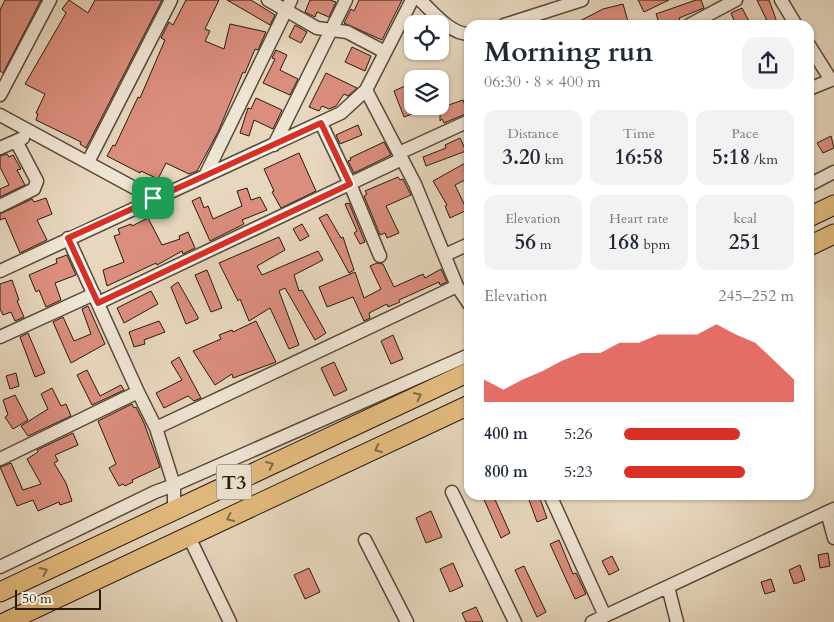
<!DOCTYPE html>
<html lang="en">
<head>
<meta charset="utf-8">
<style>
  body { margin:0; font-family:Cardo,serif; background:#f2f2f3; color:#1f2937; height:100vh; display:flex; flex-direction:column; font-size:19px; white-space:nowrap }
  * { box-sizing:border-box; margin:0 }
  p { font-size:16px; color:#747a83 }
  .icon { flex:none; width:28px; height:28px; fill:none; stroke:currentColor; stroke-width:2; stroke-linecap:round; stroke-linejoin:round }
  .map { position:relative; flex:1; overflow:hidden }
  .side { position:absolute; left:464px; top:20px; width:350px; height:480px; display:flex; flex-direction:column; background:#fff; border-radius:15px; box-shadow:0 1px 4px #0004 }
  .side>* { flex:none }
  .tools { position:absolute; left:404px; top:15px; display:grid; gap:10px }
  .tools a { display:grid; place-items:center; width:45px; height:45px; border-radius:10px; background:#fff; box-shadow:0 1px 4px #0004; font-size:25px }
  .scale { position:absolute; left:15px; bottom:12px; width:86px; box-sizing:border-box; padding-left:5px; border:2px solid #281a0c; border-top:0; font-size:14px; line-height:18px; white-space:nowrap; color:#281a0c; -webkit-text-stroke:4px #efe5d5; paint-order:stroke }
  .pin { position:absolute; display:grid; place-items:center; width:42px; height:42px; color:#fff; margin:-21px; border-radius:10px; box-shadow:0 2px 8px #0006 }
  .round { display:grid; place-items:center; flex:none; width:52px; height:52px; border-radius:15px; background:#f2f2f3 }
  .overview { display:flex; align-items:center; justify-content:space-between; height:85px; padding:0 20px }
  h1 { font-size:28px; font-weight:800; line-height:38px }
  .metrics { display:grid; grid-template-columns:repeat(3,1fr); gap:8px; height:85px; padding:5px 20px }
  .metrics div { display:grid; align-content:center; border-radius:12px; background:#f2f2f3; text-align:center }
  .metrics b { font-size:21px; font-weight:800 }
  .metrics small { font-size:14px; font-weight:400 }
  .metrics p { font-size:14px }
  .chart { height:140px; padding:10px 20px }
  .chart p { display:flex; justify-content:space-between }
  .chart svg { width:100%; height:90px; margin-top:5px; fill:#d93025; opacity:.7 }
  ul { padding:0 20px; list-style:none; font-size:16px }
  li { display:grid; grid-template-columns:80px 60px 1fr; align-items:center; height:38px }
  li i { height:12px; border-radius:6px; background:#d93025 }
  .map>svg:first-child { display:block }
  .building { fill:#dc8e7e; stroke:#281a0c }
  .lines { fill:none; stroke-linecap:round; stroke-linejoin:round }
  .minor-casing { stroke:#584938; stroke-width:15 }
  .highway-casing { stroke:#281a0c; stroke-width:21 }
  .minor { stroke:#efe5d5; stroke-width:12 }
  .highway { stroke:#e4bc7f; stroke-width:19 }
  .oneway { stroke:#866b46 }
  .route-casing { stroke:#fff; stroke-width:10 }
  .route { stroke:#d93025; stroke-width:6 }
  .labels { text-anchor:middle; stroke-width:4.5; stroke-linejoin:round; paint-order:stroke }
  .shield { fill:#efe5d5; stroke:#645748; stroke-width:1 }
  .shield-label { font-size:20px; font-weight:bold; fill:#281a0c }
</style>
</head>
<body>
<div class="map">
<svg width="834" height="622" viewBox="0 0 834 622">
  <rect width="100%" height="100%" fill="#e7d7be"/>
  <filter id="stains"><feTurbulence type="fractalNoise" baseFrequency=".004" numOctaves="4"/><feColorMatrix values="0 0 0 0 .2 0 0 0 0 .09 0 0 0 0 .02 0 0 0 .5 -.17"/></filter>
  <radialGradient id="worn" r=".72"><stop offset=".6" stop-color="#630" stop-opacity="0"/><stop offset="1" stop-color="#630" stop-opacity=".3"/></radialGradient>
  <path class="building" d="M 5,0 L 41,0 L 3,73 L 0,71 L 0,10 Z
    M 69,0 L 88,13 L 95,0 L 162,0 L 86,148 L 80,144 L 81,142 L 36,120 L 38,114 L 36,113 L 45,94 L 25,84 L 66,13 L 62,9 Z
    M 186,0 L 219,0 L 205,29 L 210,31 L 205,41 L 224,49 L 230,24 L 266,32 L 258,50 L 255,49 L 245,73 L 243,72 L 218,132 L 197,171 L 189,174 L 166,163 L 158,179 L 141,171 L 140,173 L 107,156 L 113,145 L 115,146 L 138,97 L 140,98 L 165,40 L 161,38 L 169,22 L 173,25 Z
    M 227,0 L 251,0 L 275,15 L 270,25 Z
    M 310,0 L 330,0 L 336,2 L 329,17 L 317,12 L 315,17 L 305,12 Z
    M 359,0 L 402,0 L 382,40 L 344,23 L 351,9 L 354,11 Z
    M 638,0 L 669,0 L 644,12 Z
    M 696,0 L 701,0 L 704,8 L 679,18 L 680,22 L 672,25 L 660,25 L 656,14 Z
    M 757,0 L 769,0 L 778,25 L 769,25 Z
    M 623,4 L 629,25 L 572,25 L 603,9 Z
    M 742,8 L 749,21 L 736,25 L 731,13 Z
    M 295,25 L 307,32 L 301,43 L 289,37 Z
    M 352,47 L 371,56 L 365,71 L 345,62 Z
    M 276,50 L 287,55 L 280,70 L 298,79 L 290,95 L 263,83 L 275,59 L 272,58 Z
    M 326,73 L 357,88 L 348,96 L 344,94 L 336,106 L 329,109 L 322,106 L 319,111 L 309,107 Z
    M 405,86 L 415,113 L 404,117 L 394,91 Z
    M 256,98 L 282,110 L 273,129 L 254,120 L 249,136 L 240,133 L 248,108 L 251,109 Z
    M 463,100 L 468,113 L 444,123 L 442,119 L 440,121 L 440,108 Z
    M 358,125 L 362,135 L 340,144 L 336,135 Z
    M 831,136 L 834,148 L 823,153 L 817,143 Z
    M 460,138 L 466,151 L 426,166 L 423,157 L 446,148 L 445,145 Z
    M 384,142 L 391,155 L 354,173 L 348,161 L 351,160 L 350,158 Z
    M 299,153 L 316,191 L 281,208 L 272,192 L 274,191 L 264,169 Z
    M 7,154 L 9,157 L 13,155 L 21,169 L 17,170 L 25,185 L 0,197 L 0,189 L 9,185 L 0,167 L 0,156 Z
    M 469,161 L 469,178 L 455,185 L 467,210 L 450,218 L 445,206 L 447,205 L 433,181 Z
    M 398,177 L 400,180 L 403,179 L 411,195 L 386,206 L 399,233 L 387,238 L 385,233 L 380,235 L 364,196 L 367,194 L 365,191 Z
    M 247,188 L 251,200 L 260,197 L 267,210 L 242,220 L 244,224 L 210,241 L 192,201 L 200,197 L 204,208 L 208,206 L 213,219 L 242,206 L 237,191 Z
    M 46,198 L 52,214 L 37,220 L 47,240 L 20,253 L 5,218 L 0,220 L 0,214 L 32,199 L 34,202 Z
    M 349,203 L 365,242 L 360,244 L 354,233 L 357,231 L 345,204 Z
    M 327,214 L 341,238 L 343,237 L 354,270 L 349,273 L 319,218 Z
    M 148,218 L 162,245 L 180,239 L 179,236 L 188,232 L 195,248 L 183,254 L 182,251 L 157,265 L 156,263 L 107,286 L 103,270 L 124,262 L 114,236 L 120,234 L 118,229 L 131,224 L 132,226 Z
    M 302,224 L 309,236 L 300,241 L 293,229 Z
    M 279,237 L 285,250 L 257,266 L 262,275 L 318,251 L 323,260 L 294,275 L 299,291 L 302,290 L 326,333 L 315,340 L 285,288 L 279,291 L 299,345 L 289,349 L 270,308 L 249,321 L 240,299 L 238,301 L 219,263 Z
    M 67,255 L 76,275 L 55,283 L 61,300 L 46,307 L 39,290 L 36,292 L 29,275 L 57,263 L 56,259 Z
    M 377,263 L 383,264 L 394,287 L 423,274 L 425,278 L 441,269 L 447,282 L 440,285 L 439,282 L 399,300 L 400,302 L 388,307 L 387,304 L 369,313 L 370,318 L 364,321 L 353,297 L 327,307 L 319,287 L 355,272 L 364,298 L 381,289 L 370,266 Z
    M 207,270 L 222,308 L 211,312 L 195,275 Z
    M 12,280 L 19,300 L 17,301 L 24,317 L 15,321 L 11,312 L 3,315 L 0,309 L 0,284 Z
    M 178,282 L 198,317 L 198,319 L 186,324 L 171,287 Z
    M 151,291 L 158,304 L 124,323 L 117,308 Z
    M 88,306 L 105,344 L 71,363 L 53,322 L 63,317 L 74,341 L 91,334 L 82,309 Z
    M 159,321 L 165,332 L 144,340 L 145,344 L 134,347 L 129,332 Z
    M 256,321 L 276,362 L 233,378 L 232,374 L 215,385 L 193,351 L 221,339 L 219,335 L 232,330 L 233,332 Z
    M 28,333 L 45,373 L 35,377 L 20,337 Z
    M 393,335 L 403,359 L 391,364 L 381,341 Z
    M 179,357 L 201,398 L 194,401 L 188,396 L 164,408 L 156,393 L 182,380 L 171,362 Z
    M 334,362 L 347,390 L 334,396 L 321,368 Z
    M 87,370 L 100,396 L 121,385 L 124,390 L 92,405 L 77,375 Z
    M 16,373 L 19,386 L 10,389 L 6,376 Z
    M 52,388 L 61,406 L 66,404 L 71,416 L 28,436 L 21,426 L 48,409 L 41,394 Z
    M 15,395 L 28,420 L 13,429 L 5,417 L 8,415 L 3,400 Z
    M 132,404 L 134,408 L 136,407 L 144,423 L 160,467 L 132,480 L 133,482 L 125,486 L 123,484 L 119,486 L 109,468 L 116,464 L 98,421 Z
    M 73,433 L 78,445 L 55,455 L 58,461 L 54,463 L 66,483 L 72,501 L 60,505 L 59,502 L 38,511 L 33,500 L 17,506 L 0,467 L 11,463 L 23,490 L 41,484 L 27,459 L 38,452 L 37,450 Z
    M 482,495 L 493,495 L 510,533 L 501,538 Z
    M 539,496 L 547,518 L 537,522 L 529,500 Z
    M 431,511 L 442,537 L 426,543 L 416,518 Z
    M 559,540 L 573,574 L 576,573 L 586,594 L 575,599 L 550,544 Z
    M 828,553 L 830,566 L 820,568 L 818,555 Z
    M 612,556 L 619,570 L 609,575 L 602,561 Z
    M 453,563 L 463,586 L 450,592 L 440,569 Z
    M 800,565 L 805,580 L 794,584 L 789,570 Z
    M 524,566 L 546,612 L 537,617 L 515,570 Z
    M 309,568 L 320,592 L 305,599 L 294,575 Z
    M 771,579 L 775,591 L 765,594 L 761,582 Z
    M 476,607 L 483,622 L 466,622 L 462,613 Z"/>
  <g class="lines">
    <g class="minor-casing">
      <path id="minor" d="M 268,0 L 317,28 L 347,32 L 385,52
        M 420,0 C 433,12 450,34 469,34
        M 781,0 L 796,25
        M 504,25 L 582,0
        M 689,25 L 736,0
        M 809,45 L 831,80 L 809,89
        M 0,95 L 50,0
        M 0,115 L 153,198
        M 321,123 L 350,184 L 380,256
        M 274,145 L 346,0
        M 0,148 L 23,138
        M 399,153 L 469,121
        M 88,162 L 171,0
        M 205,176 L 291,0
        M 809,185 L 834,172
        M 0,206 L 34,189 L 37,181 L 16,141
        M 445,255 L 469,244
        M 0,271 L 341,113 L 366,90 L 412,0
        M 457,286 L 469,304
        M 98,303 L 402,159
        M 0,337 L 94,294
        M 138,392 L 156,428 L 457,286 L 415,184 L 366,90
        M 0,459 L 138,392 L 68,238
        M 452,492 L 515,622
        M 550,495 L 605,616
        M 174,510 L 174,485 L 469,355
        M 827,512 L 834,538
        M 189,537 L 230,622
        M 365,540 L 407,622
        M 0,567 L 155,492 L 174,485 L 156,428
        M 668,587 L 677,622
        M 592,622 L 834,509"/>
    </g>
    <g class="highway-casing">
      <path id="highway" d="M 809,217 L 834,205
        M 809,246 L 834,234
        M 0,592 L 469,372
        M 6,622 L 469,405"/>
    </g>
    <use href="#minor" class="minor"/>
    <use href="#highway" class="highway"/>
  </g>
  <defs><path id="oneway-chevron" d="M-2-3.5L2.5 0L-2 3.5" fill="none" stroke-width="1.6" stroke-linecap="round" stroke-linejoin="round" transform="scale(1.25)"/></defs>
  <g class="oneway">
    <use href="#oneway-chevron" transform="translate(418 396) rotate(-25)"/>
    <use href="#oneway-chevron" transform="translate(378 449) rotate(155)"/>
    <use href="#oneway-chevron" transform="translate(270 465) rotate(-25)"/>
    <use href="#oneway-chevron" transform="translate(230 518) rotate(155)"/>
    <use href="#oneway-chevron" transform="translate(44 571) rotate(-25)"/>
  </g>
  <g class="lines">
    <g class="route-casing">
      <path id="route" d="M 321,123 L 350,184 L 98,303 L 68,238 Z"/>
    </g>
    <use href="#route" class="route"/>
  </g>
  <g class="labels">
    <rect class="shield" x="216.5" y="464.5" width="35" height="35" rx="4"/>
    <g class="shield-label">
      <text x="234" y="489">T3</text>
    </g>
  </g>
  <rect width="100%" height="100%" filter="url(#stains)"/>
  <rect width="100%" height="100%" fill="url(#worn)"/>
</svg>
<div class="tools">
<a><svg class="icon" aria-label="locate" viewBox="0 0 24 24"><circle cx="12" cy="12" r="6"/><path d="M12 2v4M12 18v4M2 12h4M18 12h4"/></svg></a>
<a><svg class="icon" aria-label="layers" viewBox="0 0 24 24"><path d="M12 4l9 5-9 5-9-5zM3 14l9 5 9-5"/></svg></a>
</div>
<div class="scale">50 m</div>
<div class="pin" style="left:153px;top:198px;background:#1e9e55"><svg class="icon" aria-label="arrive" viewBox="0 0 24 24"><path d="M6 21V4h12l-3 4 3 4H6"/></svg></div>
<section class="side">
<div class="overview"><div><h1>Morning run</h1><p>06:30 · 8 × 400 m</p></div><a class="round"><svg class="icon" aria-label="share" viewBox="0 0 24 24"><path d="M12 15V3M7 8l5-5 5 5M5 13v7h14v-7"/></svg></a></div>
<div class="metrics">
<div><p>Distance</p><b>3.20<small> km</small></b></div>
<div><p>Time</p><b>16:58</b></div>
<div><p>Pace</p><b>5:18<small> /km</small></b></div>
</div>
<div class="metrics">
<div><p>Elevation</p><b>56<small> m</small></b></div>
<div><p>Heart rate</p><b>168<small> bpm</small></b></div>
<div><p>kcal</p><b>251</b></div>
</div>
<div class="chart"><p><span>Elevation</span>245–252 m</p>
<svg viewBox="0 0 160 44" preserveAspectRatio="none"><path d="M0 44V33L10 38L20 33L30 29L40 24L50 20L60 20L70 15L80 15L90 11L100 11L110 11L120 6L130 11L140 15L150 24L160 33V44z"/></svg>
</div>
<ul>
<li><b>400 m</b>5:26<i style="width:68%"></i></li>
<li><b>800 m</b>5:23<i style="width:71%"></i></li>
</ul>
</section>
</div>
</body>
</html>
